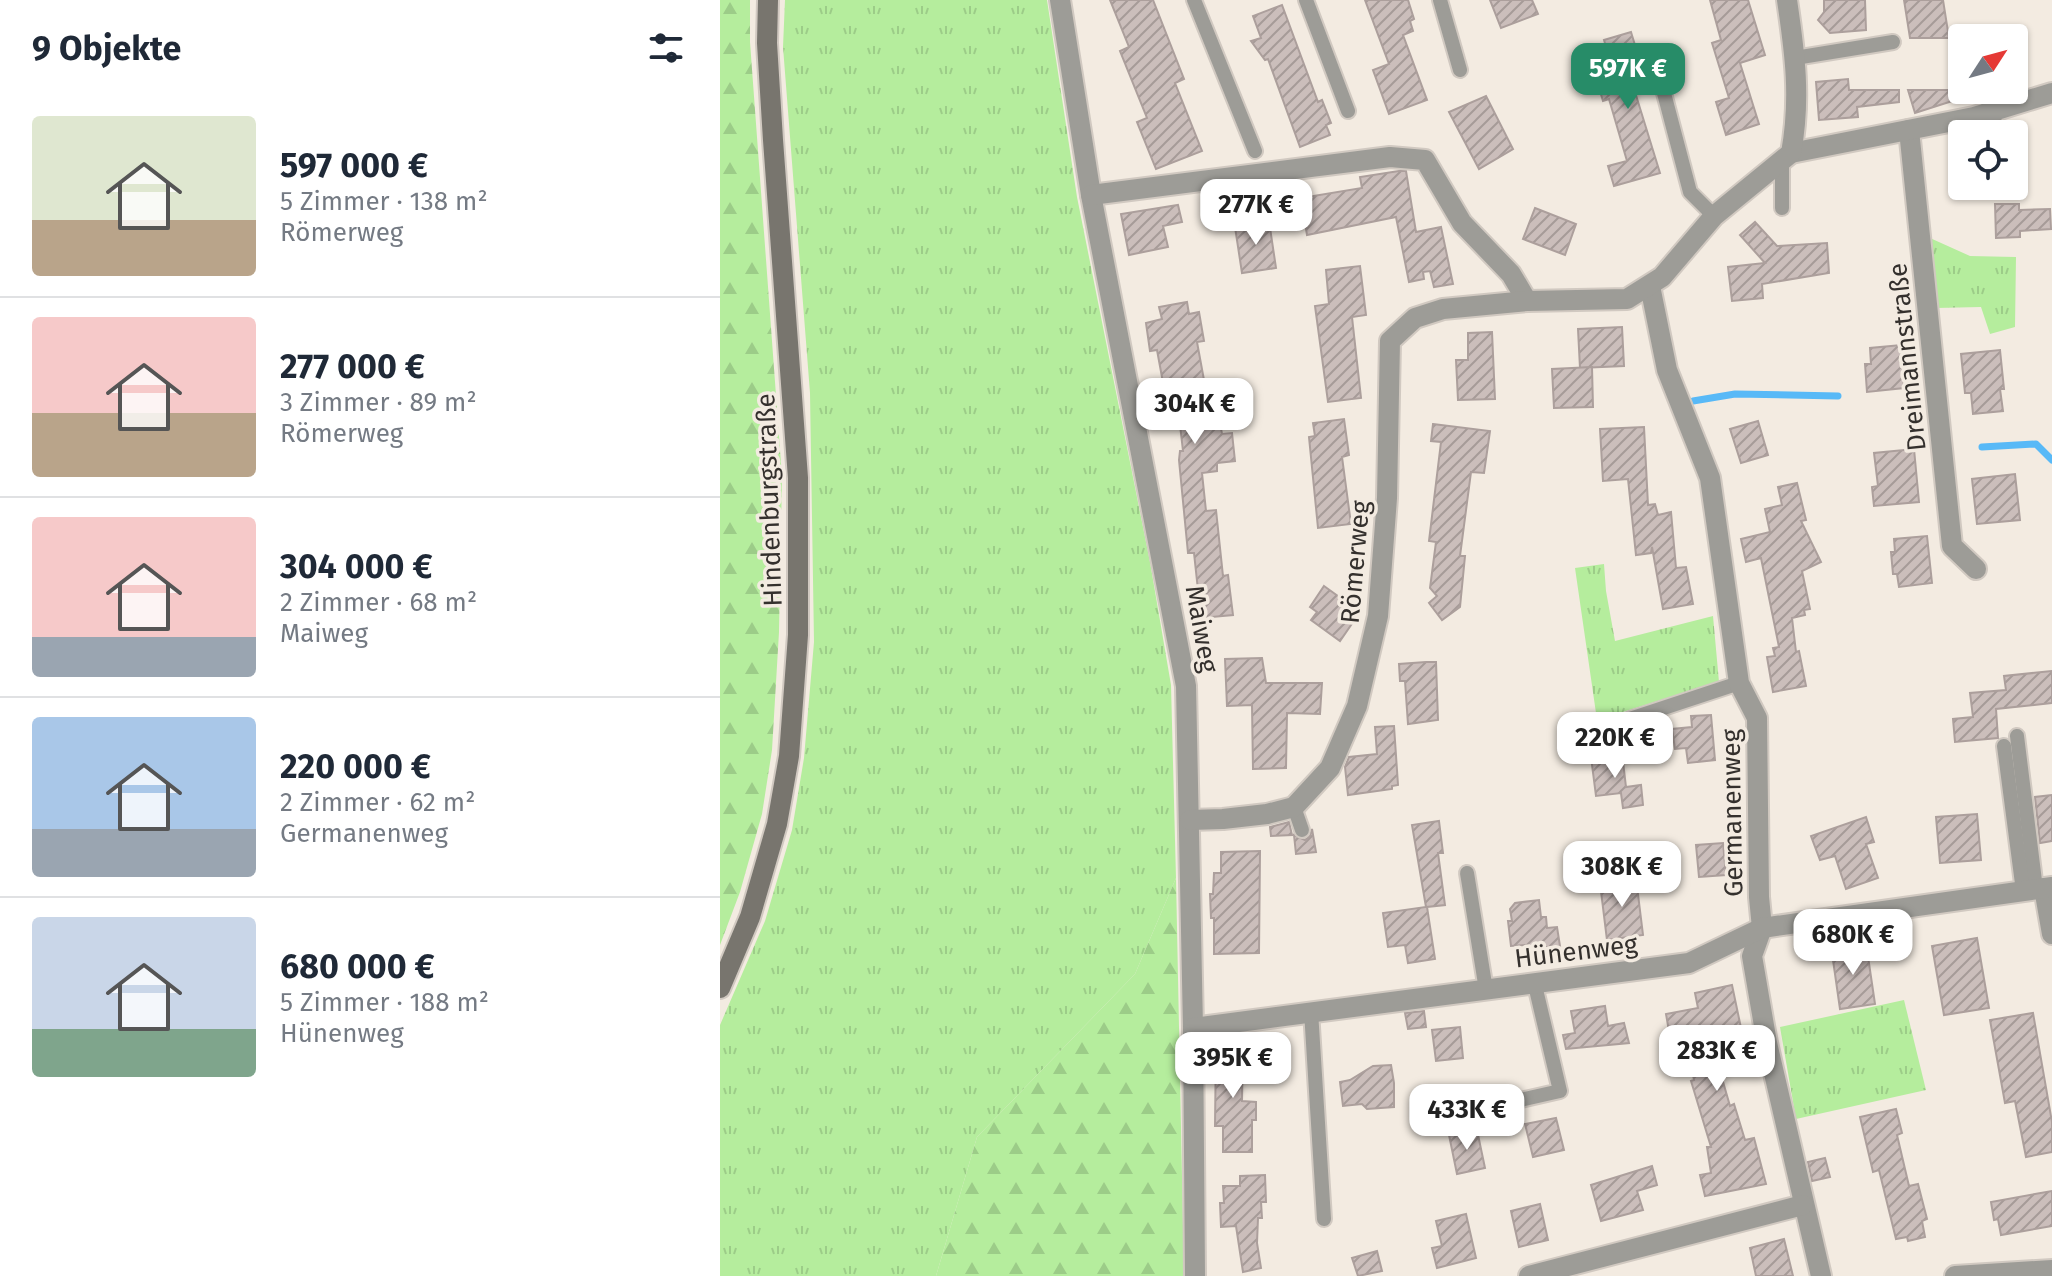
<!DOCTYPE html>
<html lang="de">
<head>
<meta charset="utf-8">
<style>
	:root { --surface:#fff; --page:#f6f6f7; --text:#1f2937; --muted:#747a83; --line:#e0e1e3; --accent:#278c68 }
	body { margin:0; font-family:"Fira Sans",sans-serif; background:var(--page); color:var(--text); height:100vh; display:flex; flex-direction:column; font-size:30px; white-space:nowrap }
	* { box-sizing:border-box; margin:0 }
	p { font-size:26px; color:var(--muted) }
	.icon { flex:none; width:44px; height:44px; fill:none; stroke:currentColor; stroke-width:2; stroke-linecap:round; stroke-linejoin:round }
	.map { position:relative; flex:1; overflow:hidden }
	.drawer { display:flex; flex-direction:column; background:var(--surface); width:720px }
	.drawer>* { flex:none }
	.needle { width:52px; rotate:54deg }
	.controls { position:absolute; left:1228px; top:24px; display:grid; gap:16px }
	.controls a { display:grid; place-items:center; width:80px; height:80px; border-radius:8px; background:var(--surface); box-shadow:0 2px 6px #0004; font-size:40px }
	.price { position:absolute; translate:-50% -68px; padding:0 18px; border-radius:16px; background:#fff; color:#222; font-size:26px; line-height:52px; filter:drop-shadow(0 2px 4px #0008) }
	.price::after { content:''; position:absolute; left:50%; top:48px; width:24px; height:18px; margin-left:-12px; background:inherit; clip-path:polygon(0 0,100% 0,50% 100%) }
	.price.active { background:var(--accent); color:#fff }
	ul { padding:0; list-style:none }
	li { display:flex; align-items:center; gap:24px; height:200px; padding:0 32px }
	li+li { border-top:2px solid var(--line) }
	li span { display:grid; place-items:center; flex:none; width:224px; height:160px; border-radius:8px; color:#555 }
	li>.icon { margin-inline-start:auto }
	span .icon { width:96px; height:96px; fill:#fffc; stroke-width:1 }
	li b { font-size:34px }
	h2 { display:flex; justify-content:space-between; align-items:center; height:96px; padding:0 32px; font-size:34px }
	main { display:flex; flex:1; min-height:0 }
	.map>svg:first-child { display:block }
</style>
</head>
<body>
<main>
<section class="drawer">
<h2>9 Objekte<svg class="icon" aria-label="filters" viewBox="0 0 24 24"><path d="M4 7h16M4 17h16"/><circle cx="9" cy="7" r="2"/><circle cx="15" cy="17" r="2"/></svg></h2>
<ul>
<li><span style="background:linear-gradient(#dfe7d0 65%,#b9a48a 0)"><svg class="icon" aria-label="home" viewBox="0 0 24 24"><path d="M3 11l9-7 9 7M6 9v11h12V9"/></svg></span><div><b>597 000 €</b><p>5 Zimmer · 138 m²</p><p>Römerweg</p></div></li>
<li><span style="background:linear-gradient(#f6c9c9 60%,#b9a48a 0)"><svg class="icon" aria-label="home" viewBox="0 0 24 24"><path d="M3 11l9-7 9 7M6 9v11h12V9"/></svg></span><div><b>277 000 €</b><p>3 Zimmer · 89 m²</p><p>Römerweg</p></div></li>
<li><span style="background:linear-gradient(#f6c9c9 75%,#9aa5b1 0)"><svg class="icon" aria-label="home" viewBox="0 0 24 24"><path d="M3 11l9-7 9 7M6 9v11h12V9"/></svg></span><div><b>304 000 €</b><p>2 Zimmer · 68 m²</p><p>Maiweg</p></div></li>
<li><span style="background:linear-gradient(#a9c7e8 70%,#9aa5b1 0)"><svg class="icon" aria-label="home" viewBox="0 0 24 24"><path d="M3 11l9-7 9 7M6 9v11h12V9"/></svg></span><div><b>220 000 €</b><p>2 Zimmer · 62 m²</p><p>Germanenweg</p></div></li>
<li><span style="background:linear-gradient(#c9d6e8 70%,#7fa58c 0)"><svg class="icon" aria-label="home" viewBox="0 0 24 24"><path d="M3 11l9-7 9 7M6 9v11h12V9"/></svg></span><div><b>680 000 €</b><p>5 Zimmer · 188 m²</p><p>Hünenweg</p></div></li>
</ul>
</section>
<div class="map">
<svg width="1332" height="1276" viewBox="0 0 1332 1276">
	<defs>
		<pattern id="grass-tufts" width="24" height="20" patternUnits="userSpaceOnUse" patternTransform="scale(2)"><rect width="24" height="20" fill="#b5ed9d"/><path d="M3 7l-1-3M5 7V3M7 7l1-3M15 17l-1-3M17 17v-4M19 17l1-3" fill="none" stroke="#9ccc88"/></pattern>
		<pattern id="forest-firs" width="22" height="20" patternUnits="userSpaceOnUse" patternTransform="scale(2)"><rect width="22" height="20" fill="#b5ed9d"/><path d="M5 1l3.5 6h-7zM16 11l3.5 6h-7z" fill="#9ccc88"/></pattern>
		<pattern id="building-hatch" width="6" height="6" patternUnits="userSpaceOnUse" patternTransform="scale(2)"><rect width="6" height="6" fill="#cbbebb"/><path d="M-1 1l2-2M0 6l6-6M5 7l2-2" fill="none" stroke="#a69b98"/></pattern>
	</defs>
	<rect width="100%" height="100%" fill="#f3ebe1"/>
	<g fill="url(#grass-tufts)">
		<path d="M65,0H327L357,197L430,562L451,685L456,878L415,974L257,1137L216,1276H0V1025L45,921L72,830L84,758L94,642L90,393L63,47Z"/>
		<path d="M1210,238L1250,256L1296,257L1295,327L1270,334L1261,307L1216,308Z"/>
		<path d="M884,564L886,591L895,641L993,616L999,682L877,720L855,568Z"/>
		<path d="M1184,1000L1206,1090L1076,1119L1060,1027Z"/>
	</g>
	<g fill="url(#forest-firs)">
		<path d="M0,0H30V42L62,477L59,632L52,750L42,814L20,892L0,945Z"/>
		<path d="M456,878L464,1276H216L257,1137L415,974Z"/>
	</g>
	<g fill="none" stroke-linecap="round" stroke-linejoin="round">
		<g stroke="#58b9f7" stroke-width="7">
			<path d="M973,401L1015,394L1118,396"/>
			<path d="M1262,447L1316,444L1332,460"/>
		</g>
	</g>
	<g fill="url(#building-hatch)" stroke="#ac9f9c" stroke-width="2">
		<path d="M390,0H433L464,79L455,83L482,151L436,169L417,122L427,118L400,51L409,47Z"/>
		<path d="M645,0H688L694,19L690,21L693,31L683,35L707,100L669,114L653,70L669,64Z"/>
		<path d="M770,0H812L818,14L781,28Z"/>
		<path d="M990,0H1028L1045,55L1020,63L1039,124L1006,135L996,102L1009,98L992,43L1001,40Z"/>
		<path d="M1104,0H1145L1146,30L1110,33L1098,20L1104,12Z"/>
		<path d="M1184,0H1223L1229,38H1190Z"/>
		<path d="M562,5L598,102L602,100L611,123L606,125L610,135L580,147L548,59L545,60L531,41L541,38L533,16Z"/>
		<path d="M911,32L928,88L915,92L940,173L894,186L888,166L907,161L889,99L883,101L877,81L895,76L884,40Z"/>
		<path d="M1128,79L1129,90H1179V102L1137,107L1138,117L1099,120L1096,82Z"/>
		<path d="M1188,90H1253L1254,94L1195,113Z"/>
		<path d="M766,96L793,149L759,169L729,112Z"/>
		<path d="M679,171H686L696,232L721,227L733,284L714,287L710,271L703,272L704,279L689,282L676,217L587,235L581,198L642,188L640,177Z"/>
		<path d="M1275,204H1299V210L1330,209L1331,229L1300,231V237L1276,238Z"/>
		<path d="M458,205L462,222L443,226L448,247L409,255L401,214Z"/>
		<path d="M815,208L856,224L845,255L803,239Z"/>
		<path d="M549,221L556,268L522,273L515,227Z"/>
		<path d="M1035,222L1057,246L1107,243L1109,273L1042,284L1043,298L1012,301L1008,267L1045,263L1020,235Z"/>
		<path d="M640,266L646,315L632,317L641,398L608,402L595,306L609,304L606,270Z"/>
		<path d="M467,302L469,314L479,312L484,341L477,342L486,391L494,390L502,434L512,433L515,461L497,463V471L482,473L486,511L496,510L503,576L508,575L513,615L481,618L474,553H468L459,460L460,451H463L459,416L455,398L446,399L437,350L430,351L426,323L442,319L439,307Z"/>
		<path d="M902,327L904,366L860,368L858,329Z"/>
		<path d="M772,332L775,399L738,400L736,360H748V333Z"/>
		<path d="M1181,345L1184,388L1147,392L1145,364H1151L1150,348Z"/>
		<path d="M1280,350L1284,389H1280L1283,411L1253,414L1251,393H1245L1241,354Z"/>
		<path d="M872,367L873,407L834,408L832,369Z"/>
		<path d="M624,419L629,455L622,457L631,524L598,528L589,437L595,436L593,423Z"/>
		<path d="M1038,421L1048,455L1021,463L1010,429Z"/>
		<path d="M713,424L770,431L764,473L751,472L740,556H745L740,607L722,620L709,603L717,596L710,588L716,542L709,541L721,442L711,441Z"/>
		<path d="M924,427L928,505L935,504L938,515L951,512L956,568L966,567L973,604L943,609L932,547L931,553L916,555L908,479L883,481L880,429Z"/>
		<path d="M1194,449L1199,502L1154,506L1152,487L1158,486L1154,453Z"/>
		<path d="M1295,474L1300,520L1257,524L1252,479Z"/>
		<path d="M1077,483L1086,520L1081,521L1101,562L1082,571L1090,609L1084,610L1085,615L1072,618L1076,652L1079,651L1086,686L1053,692L1047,657L1055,656L1053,648L1059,647L1041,558L1026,562L1021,539L1050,532L1045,509L1062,505L1058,487Z"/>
		<path d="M1207,536L1212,583L1179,587L1177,574H1173L1171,552H1175L1174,539Z"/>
		<path d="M604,586L640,612L620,641L591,620L597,612L590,607Z"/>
		<path d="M542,658L546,683H602L600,714L567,713L566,768L533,769L532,705L507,706L505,659Z"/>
		<path d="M706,662H716L718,720L688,724L685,681H680L679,664Z"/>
		<path d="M1332,671V703L1276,709L1278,738L1235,742L1233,719L1253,717L1250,693L1286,690L1284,676Z"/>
		<path d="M991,715L995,760L968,763L966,748L955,749L952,729L972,727L971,716Z"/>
		<path d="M674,726L678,785L672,786V789L628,795L625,767L629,757L657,754L655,727Z"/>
		<path d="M902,753L906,787L921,785L923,805L903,808L901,793L876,796L871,757Z"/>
		<path d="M1332,795V841L1320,843L1315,797Z"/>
		<path d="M1257,814L1261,860L1220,863L1216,817Z"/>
		<path d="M1146,817L1154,842L1146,844L1158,878L1126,889L1115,856L1100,860L1091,836Z"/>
		<path d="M719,821L723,853H718L725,905L707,907L715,959L688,963L685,945L668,947L663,913L706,907L692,825Z"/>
		<path d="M569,822L572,835L551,836L550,827Z"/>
		<path d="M592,829L596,852L576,854L574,835L585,840L590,836Z"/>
		<path d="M1003,843L1006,875L979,877L976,845Z"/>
		<path d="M540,851L539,953L494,954V918H491L490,894H493L494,873H501V852Z"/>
		<path d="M916,878L923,935L887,940L880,883Z"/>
		<path d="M819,900L821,917H826L827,928L837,927L840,946L808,949L807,945L791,946L788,921H792L790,909L795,903Z"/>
		<path d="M1257,938L1269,1008L1224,1015L1212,946Z"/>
		<path d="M1146,943L1155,1004L1120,1009L1112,953L1123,951V946Z"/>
		<path d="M1012,985L1021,1028L995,1033L999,1053L995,1054L1010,1106L1014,1104L1025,1140L1034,1138L1046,1184L985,1196L980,1175L991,1173L987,1147H991L971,1081L974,1080L965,1034L950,1037L946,1014L978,1008L975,993Z"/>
		<path d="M885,1006L888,1026L904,1023L909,1043L846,1049L843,1035L855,1033L851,1011Z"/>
		<path d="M704,1011L706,1027L688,1029L685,1013Z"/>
		<path d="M1313,1013L1332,1122V1152L1306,1157L1295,1101L1285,1103L1270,1020Z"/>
		<path d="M740,1027L743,1058L716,1061L712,1030Z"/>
		<path d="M496,1043L523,1044L522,1101L536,1102V1120H532V1152H503V1126H495Z"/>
		<path d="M671,1065L674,1083V1107L647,1109L642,1104L623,1106L620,1082L630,1080L653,1066Z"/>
		<path d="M1176,1109L1182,1133L1177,1135L1189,1186L1198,1184L1207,1219L1202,1221L1205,1237L1188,1241L1187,1237L1176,1239L1159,1170L1153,1172L1140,1117Z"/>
		<path d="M836,1118L844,1150L813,1157L805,1124Z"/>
		<path d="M757,1130L765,1168L737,1174L729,1135Z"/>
		<path d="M1105,1158L1110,1177L1092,1181L1088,1162Z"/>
		<path d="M932,1166L937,1185L917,1191L923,1210L881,1221L871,1185Z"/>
		<path d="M545,1175L546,1202H541L542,1218H538L537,1243L541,1268L523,1272L516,1226L501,1227L500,1203H504L503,1186H520V1176Z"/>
		<path d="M1332,1191V1226L1281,1235L1278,1219L1274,1220L1271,1202Z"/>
		<path d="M820,1204L828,1240L799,1247L791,1211Z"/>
		<path d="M746,1214L756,1258L717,1268L712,1248L722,1246L716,1221Z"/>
		<path d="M1064,1239L1073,1276H1036L1030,1248Z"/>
		<path d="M657,1251L662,1271L638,1276L632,1258Z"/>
	</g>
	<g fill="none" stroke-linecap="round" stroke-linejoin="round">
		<g stroke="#d1c9c1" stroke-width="18">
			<g id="lane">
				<path d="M474,0L535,151"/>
				<path d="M586,0L628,111"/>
				<path d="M720,0L740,70"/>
				<path d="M1075,58L1173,42"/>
				<path d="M935,59L970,192L994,216"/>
				<path d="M1263,90L1272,111L1278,134"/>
				<path d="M1062,162V208"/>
				<path d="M910,719L1019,683"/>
				<path d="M1297,736L1316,889"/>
				<path d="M1284,746L1303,891"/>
				<path d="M574,807L582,830"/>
				<path d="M747,873L766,990"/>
				<path d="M591,1011L604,1219"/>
				<path d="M774,1106L840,1091L814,981"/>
			</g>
		</g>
		<g stroke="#d1c9c1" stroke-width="24">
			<g id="street">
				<path d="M340,0L371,195L466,686L473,1028L475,1276"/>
				<path d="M1189,130L1232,546L1256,569"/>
				<path d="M1071,153L1254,117L1332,93"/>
				<path d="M371,195L670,157L705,160L742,223L791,274L807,301"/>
				<path d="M930,286L947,370L990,478L1019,683L1037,718L1039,897L1042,928L1032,956L1047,1043L1101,1276"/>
				<path d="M470,820L503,819L547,814L574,807L610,768L637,706L658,616L667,498L670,341L695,318L723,309L807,301L907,299L942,277L994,216L1071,153C1081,99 1075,54 1067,0"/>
				<path d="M1324,888L1332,934"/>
				<path d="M473,1028L969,963L1042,928L1332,887"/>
				<path d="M809,1276L1083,1205"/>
				<path d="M1235,1276L1332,1270"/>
			</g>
		</g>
		<g stroke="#d1c9c1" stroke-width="24">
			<path id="secondary" d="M0,988L30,917L57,824L69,756L78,635V478L53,140L47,43L48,0"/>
		</g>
		<use href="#lane" stroke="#9d9c97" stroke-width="14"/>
		<use href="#street" stroke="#9d9c97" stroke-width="20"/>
		<use href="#secondary" stroke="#78756e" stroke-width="20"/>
	</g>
	<g text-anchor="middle" stroke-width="7" stroke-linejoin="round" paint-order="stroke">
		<g font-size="26" fill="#34302d" stroke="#f3ebe1">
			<text transform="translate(1187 357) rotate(-96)" y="9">Dreimannstraße</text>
			<text transform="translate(49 500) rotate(-92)" y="9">Hindenburgstraße</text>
			<text transform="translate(635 562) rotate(-85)" y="9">Römerweg</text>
			<text transform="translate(482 629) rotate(80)" y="9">Maiweg</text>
			<text transform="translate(1012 813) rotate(-91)" y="9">Germanenweg</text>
			<text transform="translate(856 951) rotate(-7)" y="9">Hünenweg</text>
		</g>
	</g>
</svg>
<div class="controls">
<a><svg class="needle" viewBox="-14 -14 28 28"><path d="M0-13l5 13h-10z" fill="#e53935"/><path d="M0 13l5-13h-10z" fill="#747a83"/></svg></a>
<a><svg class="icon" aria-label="locate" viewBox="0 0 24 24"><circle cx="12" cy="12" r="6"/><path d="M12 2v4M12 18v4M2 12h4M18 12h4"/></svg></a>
</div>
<b class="price active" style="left:908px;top:111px">597K €</b>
<b class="price" style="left:536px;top:247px">277K €</b>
<b class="price" style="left:475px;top:446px">304K €</b>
<b class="price" style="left:895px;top:780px">220K €</b>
<b class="price" style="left:902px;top:909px">308K €</b>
<b class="price" style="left:1133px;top:977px">680K €</b>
<b class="price" style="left:997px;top:1093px">283K €</b>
<b class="price" style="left:513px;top:1100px">395K €</b>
<b class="price" style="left:747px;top:1152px">433K €</b>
</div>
</main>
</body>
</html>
